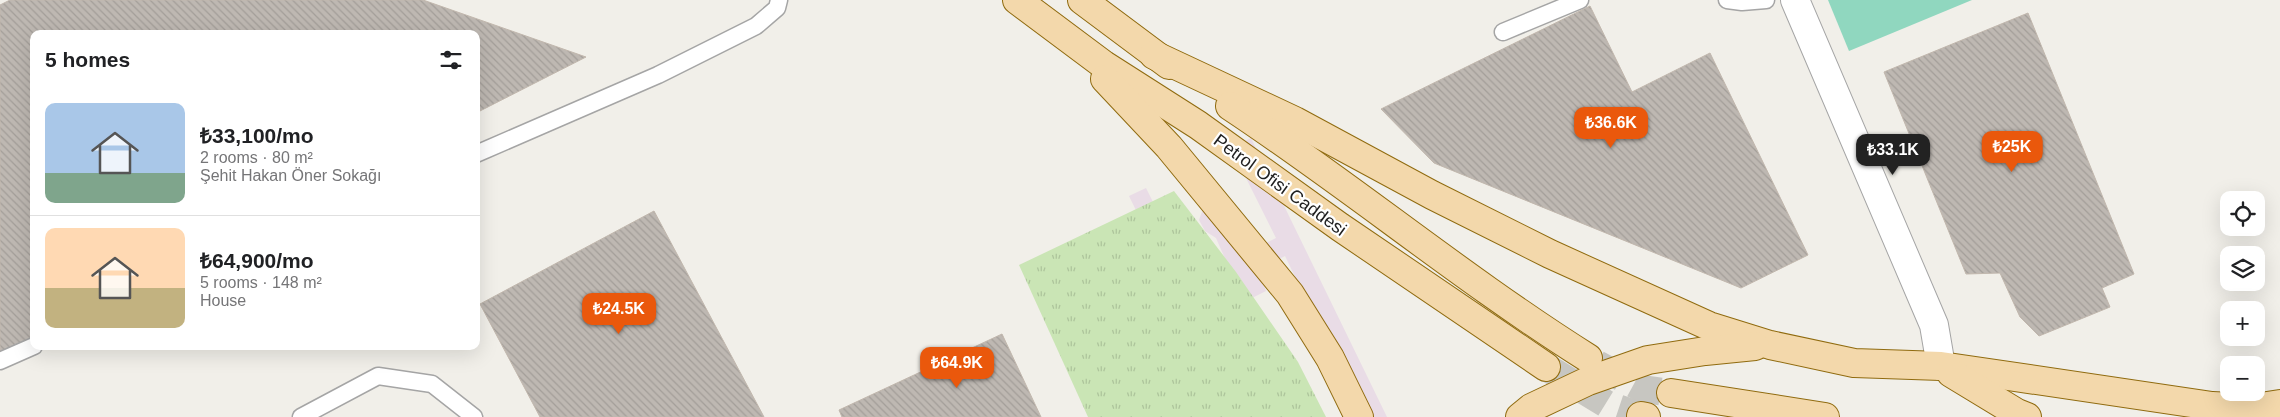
<!DOCTYPE html>
<html lang="en">
<head>
<meta charset="utf-8">
<style>
	:root { --surface:#fff; --page:#f6f6f6; --text:#202124; --muted:#757577; --line:#e0e0e0; --accent:#ea580c }
	body { margin:0; font-family:Arial,sans-serif; background:var(--page); color:var(--text); height:100vh; display:flex; flex-direction:column; font-size:19px; white-space:nowrap }
	* { box-sizing:border-box; margin:0 }
	p { font-size:16px; color:var(--muted) }
	.icon { flex:none; width:28px; height:28px; fill:none; stroke:currentColor; stroke-width:2; stroke-linecap:round; stroke-linejoin:round }
	.map { position:relative; flex:1; overflow:hidden }
	.details { position:absolute; left:30px; top:30px; width:450px; height:320px; display:flex; flex-direction:column; background:var(--surface); border-radius:10px; box-shadow:0 5px 20px #0002 }
	.details>* { flex:none }
	.fabs { position:absolute; left:2220px; top:191px; display:grid; gap:10px }
	.fabs a { display:grid; place-items:center; width:45px; height:45px; border-radius:10px; background:var(--surface); box-shadow:0 5px 20px #0002; font-size:25px }
	.price { position:absolute; translate:-50% -42px; padding:0 11px; border-radius:10px; background:var(--accent); color:#fff; font-size:16px; line-height:32px; filter:drop-shadow(0 1px 2px #0008) }
	.price::after { content:''; position:absolute; left:50%; top:30px; width:15px; height:11px; margin-left:-8px; background:inherit; clip-path:polygon(0 0,100% 0,50% 100%) }
	.price.on { background:#222; color:#fff }
	ul { padding:0; list-style:none }
	li { display:flex; align-items:center; gap:15px; height:125px; padding:0 15px }
	li+li { border-top:1px solid var(--line) }
	li span { display:grid; place-items:center; flex:none; width:140px; height:100px; border-radius:10px; color:#555 }
	li>.icon { margin-inline-start:auto }
	span .icon { width:60px; height:60px; fill:#fffc; stroke-width:1 }
	li b { font-size:21px }
	h2 { display:flex; justify-content:space-between; align-items:center; height:60px; padding:0 15px; font-size:21px }
	.map>svg:first-child { display:block }
</style>
</head>
<body>
<div class="map">
<svg width="2280" height="417" viewBox="0 0 2280 417">
	<defs>
		<pattern id="grass-tufts" width="24" height="20" patternUnits="userSpaceOnUse" patternTransform="scale(1.25)"><rect width="24" height="20" fill="#cae5b5"/><path d="M3 7l-1-3M5 7V3M7 7l1-3M15 17l-1-3M17 17v-4M19 17l1-3" fill="none" stroke="#adc49b"/></pattern>
		<pattern id="building-back-hatch" width="6" height="6" patternUnits="userSpaceOnUse" patternTransform="scale(1.25)"><rect width="6" height="6" fill="#beb8b2"/><path d="M-1 5l2 2M0 0l6 6M5-1l2 2" fill="none" stroke="#a39e99"/></pattern>
	</defs>
	<rect width="100%" height="100%" fill="#f1efe9"/>
	<path fill="#e9dce6" d="M1251,138L1387,417H1363L1285,256L1258,270L1266,291L1248,300L1237,417L1129,196L1146,188L1192,280L1227,263L1216,238L1205,231L1199,220L1204,206L1248,252L1276,238L1231,148Z"/>
	<path fill="url(#grass-tufts)" d="M1174,191L1236,272L1298,362L1326,417H1088L1019,265Z"/>
	<path fill="#90d7bf" d="M1828,0H1972L1849,51Z"/>
	<g fill="url(#building-back-hatch)" stroke="#c1b7ad">
		<path d="M10,0H423L586,57L476,113V34H34V338L0,355V5Z"/>
		<path d="M1590,6L1632,92L1710,53L1808,255L1741,288L1434,163L1381,109Z"/>
		<path d="M2028,13L2134,274L2102,288L2110,307L2039,336L2020,317L2000,273L1966,274L1884,72Z"/>
		<path d="M654,211L764,417H540L480,304Z"/>
		<path d="M1002,334L1041,417H842L839,410Z"/>
	</g>
	<g fill="none" stroke-linecap="round" stroke-linejoin="round">
		<g stroke="#c7c6c1" stroke-width="28" stroke-dasharray="28 14" stroke-linecap="butt">
			<path d="M1597,364L1643,389L1671,393"/>
			<path d="M1546,367L1608,405L1641,416"/>
		</g>
		<g stroke="#a5a5a5" stroke-width="19">
			<g id="service">
				<path d="M1727,0L1742,2L1766,0"/>
				<path d="M1503,32L1580,0"/>
				<path d="M476,154L658,75L756,26L777,8L779,0"/>
				<path d="M0,361L34,346"/>
				<path d="M301,417L378,376L432,384L474,417"/>
			</g>
		</g>
		<g stroke="#a5a5a5" stroke-width="30">
			<path id="minor" d="M1795,0L1934,325L1941,366"/>
		</g>
		<g stroke="#906b0f" stroke-width="30">
			<g id="primary">
				<path d="M1017,0L1104,65L1198,125L1340,227L1546,367"/>
				<path d="M1082,0L1169,65"/>
				<path d="M1154,55L1295,121L1432,195L1550,254L1709,326L1770,345L1854,363L1941,366L2212,406L2254,408L2280,404"/>
				<path d="M1105,79L1169,147L1290,294L1330,358L1359,417"/>
				<path d="M1230,106C1351,186 1464,280 1588,358"/>
				<path d="M1951,373L2017,413L2027,417"/>
				<path d="M1671,393L1825,417"/>
				<path d="M1641,416L1646,417"/>
				<path d="M1520,417L1531,408L1588,381L1648,360L1705,351L1755,346"/>
			</g>
		</g>
		<use href="#service" stroke="#fff" stroke-width="16"/>
		<use href="#minor" stroke="#fff" stroke-width="28"/>
		<use href="#primary" stroke="#f3d8ab" stroke-width="28"/>
	</g>
	<g text-anchor="middle" stroke-width="4.5" stroke-linejoin="round" paint-order="stroke">
		<g font-size="18" fill="#212121" stroke="#fff">
			<text transform="translate(1280 185) rotate(36)" y="6">Petrol Ofisi Caddesi</text>
		</g>
	</g>
</svg>
<div class="fabs">
<a><svg class="icon" aria-label="locate" viewBox="0 0 24 24"><circle cx="12" cy="12" r="6"/><path d="M12 2v4M12 18v4M2 12h4M18 12h4"/></svg></a>
<a><svg class="icon" aria-label="layers" viewBox="0 0 24 24"><path d="M12 4l9 5-9 5-9-5zM3 14l9 5 9-5"/></svg></a>
<a>+</a>
<a>−</a>
</div>
<b class="price" style="left:1611px;top:149px">₺36.6K</b>
<b class="price" style="left:2012px;top:173px">₺25K</b>
<b class="price on" style="left:1893px;top:176px">₺33.1K</b>
<b class="price" style="left:619px;top:335px">₺24.5K</b>
<b class="price" style="left:957px;top:389px">₺64.9K</b>
<section class="details">
<h2>5 homes<svg class="icon" aria-label="filters" viewBox="0 0 24 24"><path d="M4 7h16M4 17h16"/><circle cx="9" cy="7" r="2"/><circle cx="15" cy="17" r="2"/></svg></h2>
<ul>
<li><span style="background:linear-gradient(#a9c7e8 70%,#7fa58c 0)"><svg class="icon" aria-label="home" viewBox="0 0 24 24"><path d="M3 11l9-7 9 7M6 9v11h12V9"/></svg></span><div><b>₺33,100/mo</b><p>2 rooms · 80 m²</p><p>Şehit Hakan Öner Sokağı</p></div></li>
<li><span style="background:linear-gradient(#ffd9b3 60%,#c2b280 0)"><svg class="icon" aria-label="home" viewBox="0 0 24 24"><path d="M3 11l9-7 9 7M6 9v11h12V9"/></svg></span><div><b>₺64,900/mo</b><p>5 rooms · 148 m²</p><p>House</p></div></li>
</ul>
</section>
</div>
</body>
</html>
